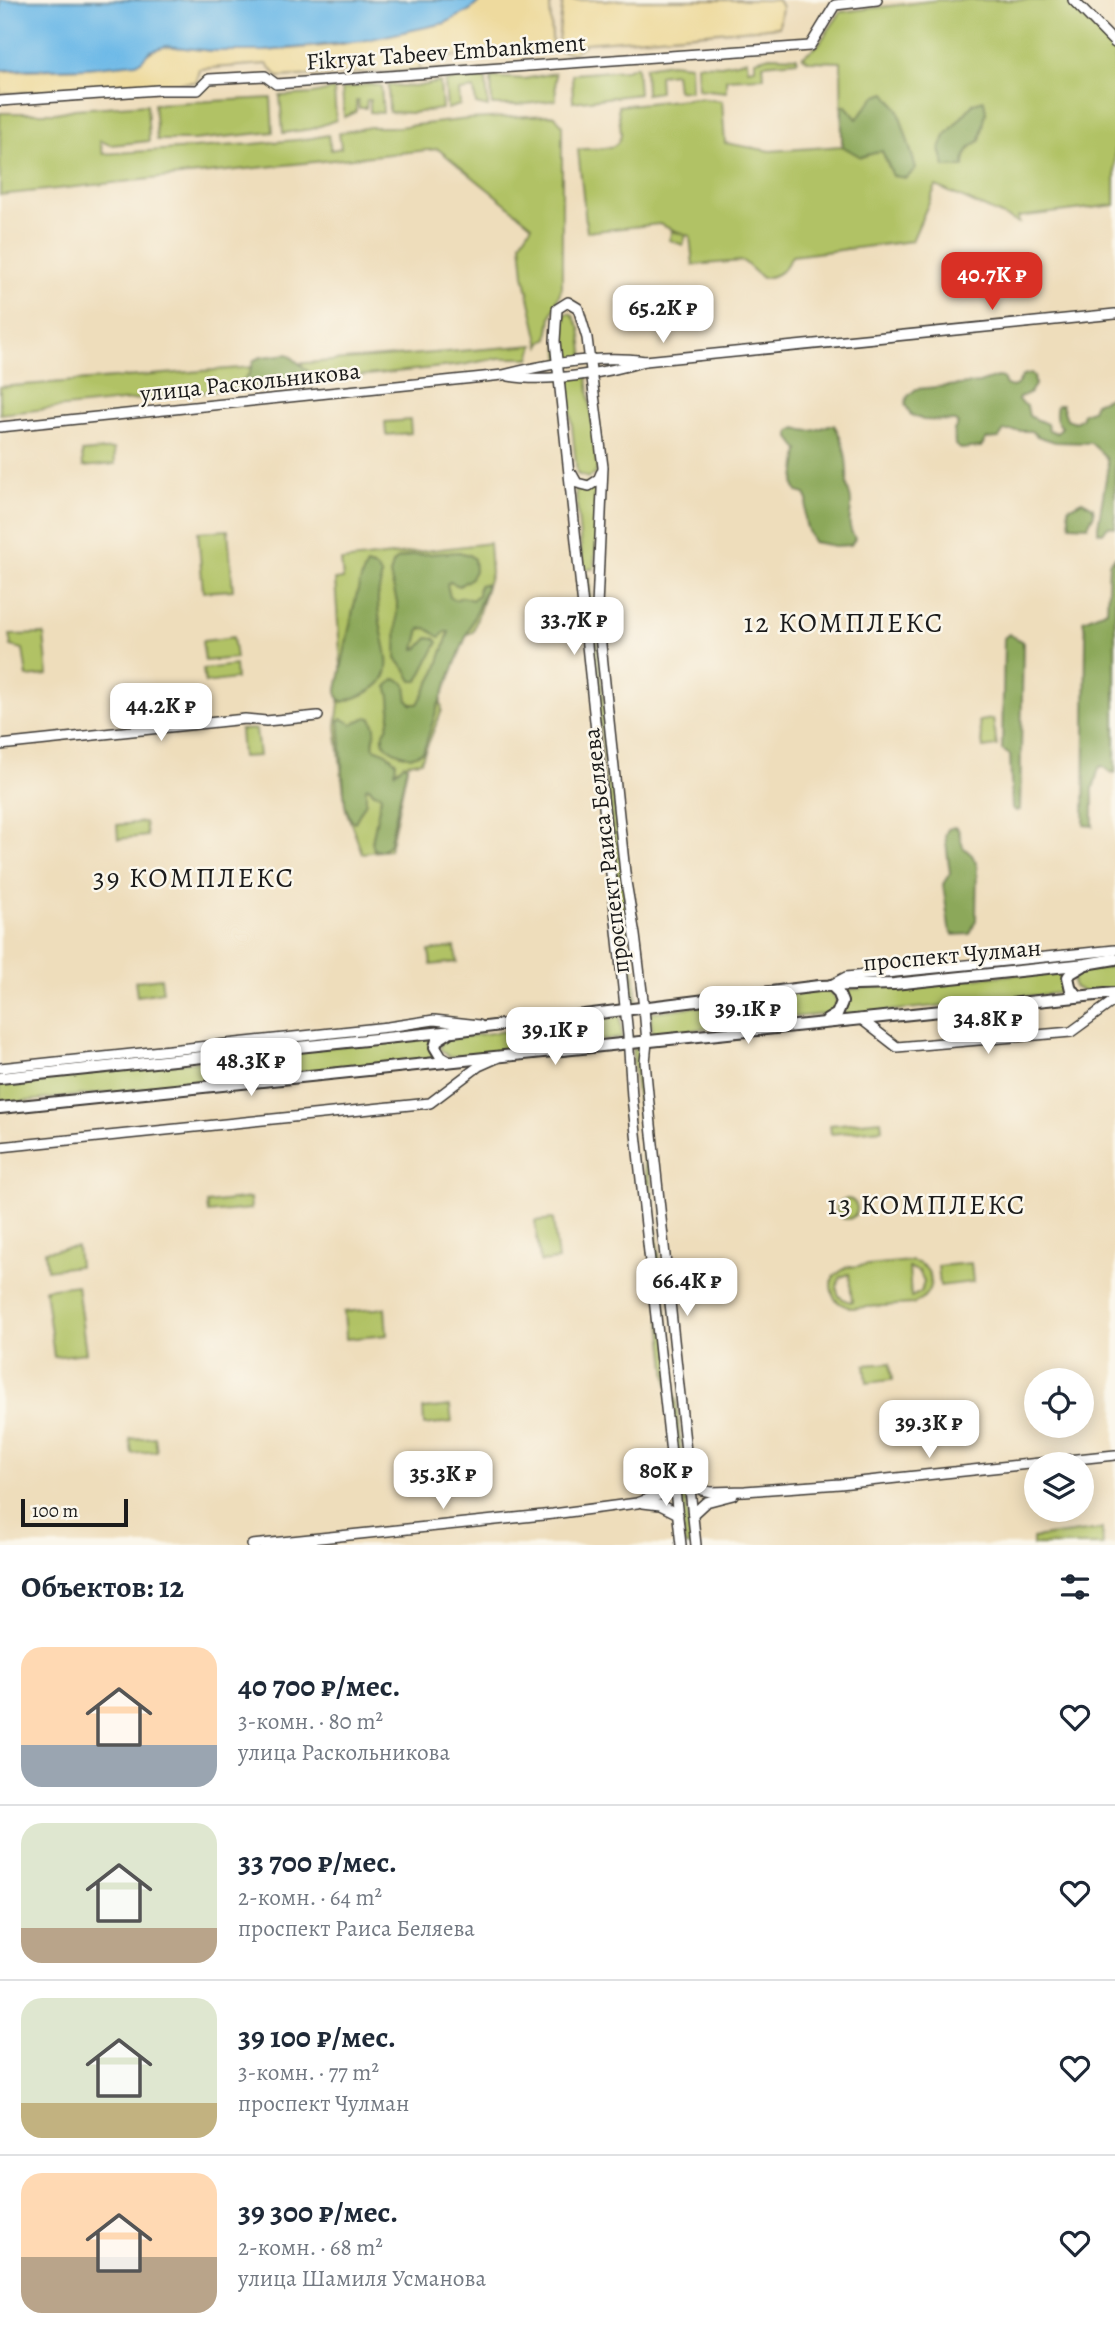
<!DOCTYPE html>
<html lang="ru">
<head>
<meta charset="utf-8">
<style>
	:root { --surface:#fff; --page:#f2f2f3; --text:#1f2937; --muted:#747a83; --line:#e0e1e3; --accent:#d93025 }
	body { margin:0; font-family:Alegreya,serif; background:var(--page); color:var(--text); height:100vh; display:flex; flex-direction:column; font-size:26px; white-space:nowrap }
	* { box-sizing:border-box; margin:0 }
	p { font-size:23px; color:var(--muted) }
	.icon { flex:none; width:38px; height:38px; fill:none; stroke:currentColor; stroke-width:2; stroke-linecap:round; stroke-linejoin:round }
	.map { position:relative; height:1545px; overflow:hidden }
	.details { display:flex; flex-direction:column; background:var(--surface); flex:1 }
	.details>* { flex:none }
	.controls { position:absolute; left:1024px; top:1368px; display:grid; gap:14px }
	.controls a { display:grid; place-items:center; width:70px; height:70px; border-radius:50%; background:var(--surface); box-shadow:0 4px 18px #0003; font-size:35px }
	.scale { position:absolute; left:21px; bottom:18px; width:107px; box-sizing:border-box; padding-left:7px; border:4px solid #1c1c1c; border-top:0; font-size:19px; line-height:24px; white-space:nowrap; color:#1c1c1c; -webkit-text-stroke:5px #fbf7ec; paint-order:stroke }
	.price { position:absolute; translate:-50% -60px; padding:0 16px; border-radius:14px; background:#fff; color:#222; font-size:23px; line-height:46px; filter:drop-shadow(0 2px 4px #0008) }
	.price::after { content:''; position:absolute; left:50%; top:42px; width:21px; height:16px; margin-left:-10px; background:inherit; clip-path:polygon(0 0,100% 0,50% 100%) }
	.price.current { background:var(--accent); color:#fff }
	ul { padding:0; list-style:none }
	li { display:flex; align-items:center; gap:21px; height:175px; padding:0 21px }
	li+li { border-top:2px solid var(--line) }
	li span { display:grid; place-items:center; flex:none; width:196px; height:140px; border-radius:21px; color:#555 }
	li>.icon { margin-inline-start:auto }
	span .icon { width:84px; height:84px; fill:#fffc; stroke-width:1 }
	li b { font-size:30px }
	h2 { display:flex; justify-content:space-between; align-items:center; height:84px; padding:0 21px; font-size:30px }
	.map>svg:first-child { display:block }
</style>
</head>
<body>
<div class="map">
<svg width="1115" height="1545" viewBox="0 0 1115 1545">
	<rect width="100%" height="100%" fill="#fbf7ec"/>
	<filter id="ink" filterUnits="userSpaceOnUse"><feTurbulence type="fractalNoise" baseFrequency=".0143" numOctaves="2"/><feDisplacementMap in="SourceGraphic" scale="14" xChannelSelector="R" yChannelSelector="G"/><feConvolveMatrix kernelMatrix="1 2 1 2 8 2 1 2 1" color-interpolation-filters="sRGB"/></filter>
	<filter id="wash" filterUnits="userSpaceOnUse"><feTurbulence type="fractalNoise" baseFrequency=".00686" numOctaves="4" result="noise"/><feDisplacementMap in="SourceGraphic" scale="28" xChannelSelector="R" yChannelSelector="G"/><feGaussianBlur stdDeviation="1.57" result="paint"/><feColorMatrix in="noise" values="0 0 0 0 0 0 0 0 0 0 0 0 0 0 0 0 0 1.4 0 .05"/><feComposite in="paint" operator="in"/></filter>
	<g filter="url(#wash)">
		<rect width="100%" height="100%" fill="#edb"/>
		<g fill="#b1c265" stroke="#666f40" stroke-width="2" fill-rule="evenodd">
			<path d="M937,0H1067L1115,49V205L1018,217L1019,223L936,186L912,241L792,256C784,270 779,277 762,278L743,261L693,265L690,236L686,235L683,245L669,240L672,231L686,235L659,224L587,232L578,150C591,146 619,155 621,134C621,125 618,115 618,106L696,98L722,101L725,143L770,151L842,146L841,62L809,61L802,57L818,45L841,12Z"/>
			<path d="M770,56L797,57V61L763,64L764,77L726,79V92L698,89L697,64L721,65L747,60L748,69L755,68V60Z"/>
			<path d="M670,63L690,65L691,91L677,90L675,73L659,75L660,92L646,94L645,67Z"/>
			<path d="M637,66L639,94L573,102L572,74L625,70Z"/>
			<path d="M555,73L556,100L519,105H492L491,77L524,79Z"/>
			<path d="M460,79H486L488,107L476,104L474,89L459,91L460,105L447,109L445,82Z"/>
			<path d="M440,82L442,109L412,113L389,112L388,85L415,87Z"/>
			<path d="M370,84L381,86L383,113L370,112V100H367L366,108H359L358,101H356V112L344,117L342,89Z"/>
			<path d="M334,89L336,120L312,129L283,133L280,96L313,94Z"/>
			<path d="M271,98L273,132L193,140H157L154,104Z"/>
			<path d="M147,104L149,141L111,145L100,141L103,154L253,144L307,139L328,135L331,150L341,148L339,133L370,127H398L469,119L549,115L555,116L562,125V287L551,317L548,339L544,340L540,346L524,275L521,242L532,225L438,149L0,195V113H56L75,109Z"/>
			<path d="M568,313L572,314L580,328L584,359L560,361C559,347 553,320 568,313Z"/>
			<path d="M534,345L530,358H499L462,365L0,414V387Z"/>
			<path d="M587,375L597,469L595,474L588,478L577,474L567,377Z"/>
			<path d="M410,420L411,433L386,435L385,422Z"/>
			<path d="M114,449L115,464L83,467L82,452Z"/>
			<path d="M575,484H600L594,569H583Z"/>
			<path d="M228,530L233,590L203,592L198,532Z"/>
			<path d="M489,543L491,573L473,632L465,635L440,696L442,710L421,761L408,763L390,850L362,853L346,810L336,726L342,681L335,580L343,579L341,561Z"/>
			<path d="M587,575L590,577V596L595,621L630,936L628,939L623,936L584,578Z"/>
			<path d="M44,634L48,675L27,677L23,649L11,646L10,635Z"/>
			<path d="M233,637L236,658L205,661L202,641Z"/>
			<path d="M235,665L236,679L205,683L203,669Z"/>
			<path d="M993,719L997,746L983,748L979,721Z"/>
			<path d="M256,729L259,756L242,757L240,730Z"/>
			<path d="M145,822L147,836L118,839L117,825Z"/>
			<path d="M624,945H631L637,1001L631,1002Z"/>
			<path d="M455,947L457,962L431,965L429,951Z"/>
			<path d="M1115,966V988L1084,992L1074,987L1073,978L1081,972Z"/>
			<path d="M1066,970C1062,979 1061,985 1068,992L842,1016L847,1007L842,990Z"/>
			<path d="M161,978L163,992L137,996L135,981Z"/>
			<path d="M822,991C839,993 841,1007 827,1014L752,1021L653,1036L650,1012Z"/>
			<path d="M620,1016L622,1038L449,1057L440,1049L442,1041L447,1039Z"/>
			<path d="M432,1036L429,1046L436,1058L0,1104V1082Z"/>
			<path d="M638,1048L647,1152L674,1387H668L632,1049Z"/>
			<path d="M881,1120L882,1129L831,1134L830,1125Z"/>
			<path d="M250,1198L251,1209L208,1213L207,1203Z"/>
			<circle cx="847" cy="1209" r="10"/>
			<path d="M553,1219L558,1260L540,1262L535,1221Z"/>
			<path d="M77,1247L79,1266L47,1270L45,1251Z"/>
			<path d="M910,1261C937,1265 937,1294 913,1304L851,1308C837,1304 831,1298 831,1283L834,1276L847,1267ZM909,1268L919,1271L924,1281L921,1292L911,1297ZM849,1274L852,1302H851C837,1299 833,1289 841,1277Z"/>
			<path d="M971,1263L973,1282L940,1286L938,1266Z"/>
			<path d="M77,1285L86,1353L54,1357L45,1289Z"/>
			<path d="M385,1308L387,1335L346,1339L344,1312Z"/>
			<path d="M890,1363L892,1380L867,1383L865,1365Z"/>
			<path d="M674,1396L676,1398L691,1545H685L670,1398Z"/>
			<path d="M450,1406L452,1422L424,1425L423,1409Z"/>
			<path d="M155,1437L157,1451L132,1454L130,1439Z"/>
			<path d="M1102,1529L1103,1545H1033V1538Z"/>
		</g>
		<g fill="#8ca85a" stroke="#54623b" stroke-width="2">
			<path d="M886,93L898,109L916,168L907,178L893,176L882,151L861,157L842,146V106H846L857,119L874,97Z"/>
			<path d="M984,100L986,112L980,141C968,147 964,154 964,167H945L940,149L945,136L974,103Z"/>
			<path d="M288,354L315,377L259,385L251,380L243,387L242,381L249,374L254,360L261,357Z"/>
			<path d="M1031,373L1034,376L1035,385L1029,394L1019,397L1018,400L1027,406L1029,416L1047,424L1049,430L1057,433L1062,427C1055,421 1055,414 1057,405H1062L1067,419L1075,422L1081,419L1083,413L1092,410L1095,403L1115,395V527L1108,526L1103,533L1098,532V526L1108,466L1106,457L1091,443L1055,442L1037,436L1031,431H1004L999,438L986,439L981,447L960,449L955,445L954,430L958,424L955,421L923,420L911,415L905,404L908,396L916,389L979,383L997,377L1003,378L1006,385L1012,387L1017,385L1023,375Z"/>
			<path d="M829,425H834C846,443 848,463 847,484C847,490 851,495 851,501C852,518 845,521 855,539L851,545L835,546L813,542C805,526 802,517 808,500L805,494L797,492L794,485L799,450L790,438V431L796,428C809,433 816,431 829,425Z"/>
			<path d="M1082,501L1093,507L1094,514L1088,526L1070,525L1068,508Z"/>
			<path d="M459,552L469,555L474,559L475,571L470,579L459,586L450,582L447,584L450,597L454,600L463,597L472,600L478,595L479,585L483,584L487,585L438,706L423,752L411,757C401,754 380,749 383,735C384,731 387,729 388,725C391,714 392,697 387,687L394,679L401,681L406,685L408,701L411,704H418L436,671L449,632H445L440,637L426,628L420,629L415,649L419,648L429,637L434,638L438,642L418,681H412L406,670L396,659L397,602L390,575L393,564L397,559L413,555Z"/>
			<path d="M1115,557V773L1110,772L1102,766L1099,768L1093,789V826L1084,825L1086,636L1083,620L1107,610L1109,563Z"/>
			<path d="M367,565L376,568L381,574C382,584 377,592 378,602C379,654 414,682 342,702L337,696V689C343,664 356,581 367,565Z"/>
			<path d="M1009,634L1023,642L1020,810L1016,811L1012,809L1010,755L1002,750L1004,638Z"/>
			<path d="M367,717L371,718C380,732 371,737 374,748L385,752L396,762L395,772L404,764L407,766L389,845L381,851L374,850L372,842L381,797L380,794L374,793L369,787L366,788V802L355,822L351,820L345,805L339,720L343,719L352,724Z"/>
			<path d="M954,827L958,829L963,847L972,855L977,865L976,920L970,934L953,935L949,928L943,884L950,873L945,835L948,829Z"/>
		</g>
		<g fill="#eeda9e" stroke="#857b5d" stroke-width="2">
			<path d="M481,0H554L550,6L553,52L420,58V70L278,77L267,64L199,69L196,82L0,94V71L86,68L146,55L158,47L166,46L212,51H265L338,45L445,23L470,10Z"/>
			<path d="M563,0H778L782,7L779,27L586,43L574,53L560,51L558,41Z"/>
		</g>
		<path fill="#6db9e7" stroke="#446a82" stroke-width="2" d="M0,0H481L470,10L445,23L362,41L265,51H212L166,46L150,51L141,61L136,63L86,68L0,70Z"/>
	</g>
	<g filter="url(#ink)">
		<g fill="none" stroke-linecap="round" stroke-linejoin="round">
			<g stroke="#3c3934" stroke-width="12">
				<g id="minor">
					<path d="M1073,0L1115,43"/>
					<path d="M0,101L158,90H198L209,79L265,76L276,84L810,46L835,5L877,0"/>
					<path d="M509,376C547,383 607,373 645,361L1115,314"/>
					<path d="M0,427L503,375C546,364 601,354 645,361"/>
					<path d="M572,474L577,483L589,486L598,480L601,473"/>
					<path d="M0,745L245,719L266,721L318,716"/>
					<path d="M833,984L846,977L1115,950"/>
					<path d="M861,1019L897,1047L1071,1032L1115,1000"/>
					<path d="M0,1068L388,1027L434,1020L479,1025"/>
					<path d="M0,1147L430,1103L479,1066L497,1058"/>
					<path d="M690,1483L702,1490L711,1492L745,1491L840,1484L1115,1455"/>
					<path d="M643,1503L660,1505L678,1514"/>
					<path d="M693,1514L706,1502L733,1495"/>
					<path d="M252,1545L553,1514L637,1503L659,1495L674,1481"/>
					<path d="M681,1545L632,1097L628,1035L555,341L557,309L568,302L578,308L587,338L603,467L597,607L626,882L635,935L644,1008L647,1042L645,1062L651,1125L696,1545"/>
				</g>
			</g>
			<g stroke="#3c3934" stroke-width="14">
				<g id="major">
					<path d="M1078,995L1071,990L1068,977L1071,973L1083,966"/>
					<path d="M827,1020L837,1014L842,1002L838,992L831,985"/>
					<path d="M448,1033L437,1040L435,1047L441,1057L448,1061"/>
					<path d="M0,1078L453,1031L819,986L894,984L1086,964L1115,959"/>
					<path d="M0,1108L1115,993"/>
				</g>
			</g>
			<use href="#minor" stroke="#fff" stroke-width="9"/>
			<use href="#major" stroke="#fff" stroke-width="10"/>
		</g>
	</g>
	<g text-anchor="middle" stroke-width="5" stroke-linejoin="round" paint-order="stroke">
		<g font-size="24" fill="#1c1c1c" stroke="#fbf7ec">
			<text transform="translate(446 52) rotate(-4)" y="8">Fikryat Tabeev Embankment</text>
			<text transform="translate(250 382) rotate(-6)" y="8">улица Раскольникова</text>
			<text transform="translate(606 851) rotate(-97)" y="8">проспект Раиса Беляева</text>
			<text transform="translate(952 955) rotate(-5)" y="8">проспект Чулман</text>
		</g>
		<g font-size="28" letter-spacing="2" fill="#1c1c1c" stroke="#fbf7ec">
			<text x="844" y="632">12 КОМПЛЕКС</text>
			<text x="194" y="887">39 КОМПЛЕКС</text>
			<text x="927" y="1214">13 КОМПЛЕКС</text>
		</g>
	</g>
</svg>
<div class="controls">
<a><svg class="icon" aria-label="locate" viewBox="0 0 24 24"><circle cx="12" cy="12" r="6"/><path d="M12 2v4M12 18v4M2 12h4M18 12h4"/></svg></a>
<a><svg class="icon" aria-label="layers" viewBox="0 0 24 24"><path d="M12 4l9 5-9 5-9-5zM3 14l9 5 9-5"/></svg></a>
</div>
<div class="scale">100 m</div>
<b class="price current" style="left:992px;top:312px">40.7K ₽</b>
<b class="price" style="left:663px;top:345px">65.2K ₽</b>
<b class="price" style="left:574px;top:657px">33.7K ₽</b>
<b class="price" style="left:161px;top:743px">44.2K ₽</b>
<b class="price" style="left:748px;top:1046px">39.1K ₽</b>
<b class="price" style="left:988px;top:1056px">34.8K ₽</b>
<b class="price" style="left:555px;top:1067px">39.1K ₽</b>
<b class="price" style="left:251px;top:1098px">48.3K ₽</b>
<b class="price" style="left:687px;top:1318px">66.4K ₽</b>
<b class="price" style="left:929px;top:1460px">39.3K ₽</b>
<b class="price" style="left:666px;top:1508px">80K ₽</b>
<b class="price" style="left:443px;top:1511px">35.3K ₽</b>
</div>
<section class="details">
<h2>Объектов: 12<svg class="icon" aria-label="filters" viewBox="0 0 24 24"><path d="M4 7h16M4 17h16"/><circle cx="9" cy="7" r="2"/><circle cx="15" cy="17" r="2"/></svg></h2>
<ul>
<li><span style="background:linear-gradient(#ffd9b3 70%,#9aa5b1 0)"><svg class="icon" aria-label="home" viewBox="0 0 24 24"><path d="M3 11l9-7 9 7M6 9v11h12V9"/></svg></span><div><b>40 700 ₽/мес.</b><p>3-комн. · 80 m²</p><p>улица Раскольникова</p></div><svg class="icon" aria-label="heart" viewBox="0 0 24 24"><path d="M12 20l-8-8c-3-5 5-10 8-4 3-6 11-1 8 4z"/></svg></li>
<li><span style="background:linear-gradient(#dfe7d0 75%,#b9a48a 0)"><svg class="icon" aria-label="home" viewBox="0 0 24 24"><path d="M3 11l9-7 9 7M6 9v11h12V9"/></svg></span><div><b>33 700 ₽/мес.</b><p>2-комн. · 64 m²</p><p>проспект Раиса Беляева</p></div><svg class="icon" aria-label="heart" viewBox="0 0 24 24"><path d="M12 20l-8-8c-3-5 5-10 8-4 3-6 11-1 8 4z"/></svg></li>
<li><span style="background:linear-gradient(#dfe7d0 75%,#c2b280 0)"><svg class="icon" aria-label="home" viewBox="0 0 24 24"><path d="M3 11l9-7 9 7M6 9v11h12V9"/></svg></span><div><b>39 100 ₽/мес.</b><p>3-комн. · 77 m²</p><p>проспект Чулман</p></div><svg class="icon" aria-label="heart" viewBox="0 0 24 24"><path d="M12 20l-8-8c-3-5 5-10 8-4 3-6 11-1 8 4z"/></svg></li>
<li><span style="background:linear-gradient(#ffd9b3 60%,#b9a48a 0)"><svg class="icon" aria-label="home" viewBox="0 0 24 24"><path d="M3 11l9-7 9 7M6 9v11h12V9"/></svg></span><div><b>39 300 ₽/мес.</b><p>2-комн. · 68 m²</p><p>улица Шамиля Усманова</p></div><svg class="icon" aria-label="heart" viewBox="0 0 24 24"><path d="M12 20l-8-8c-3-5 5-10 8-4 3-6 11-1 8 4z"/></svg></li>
</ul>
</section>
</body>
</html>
